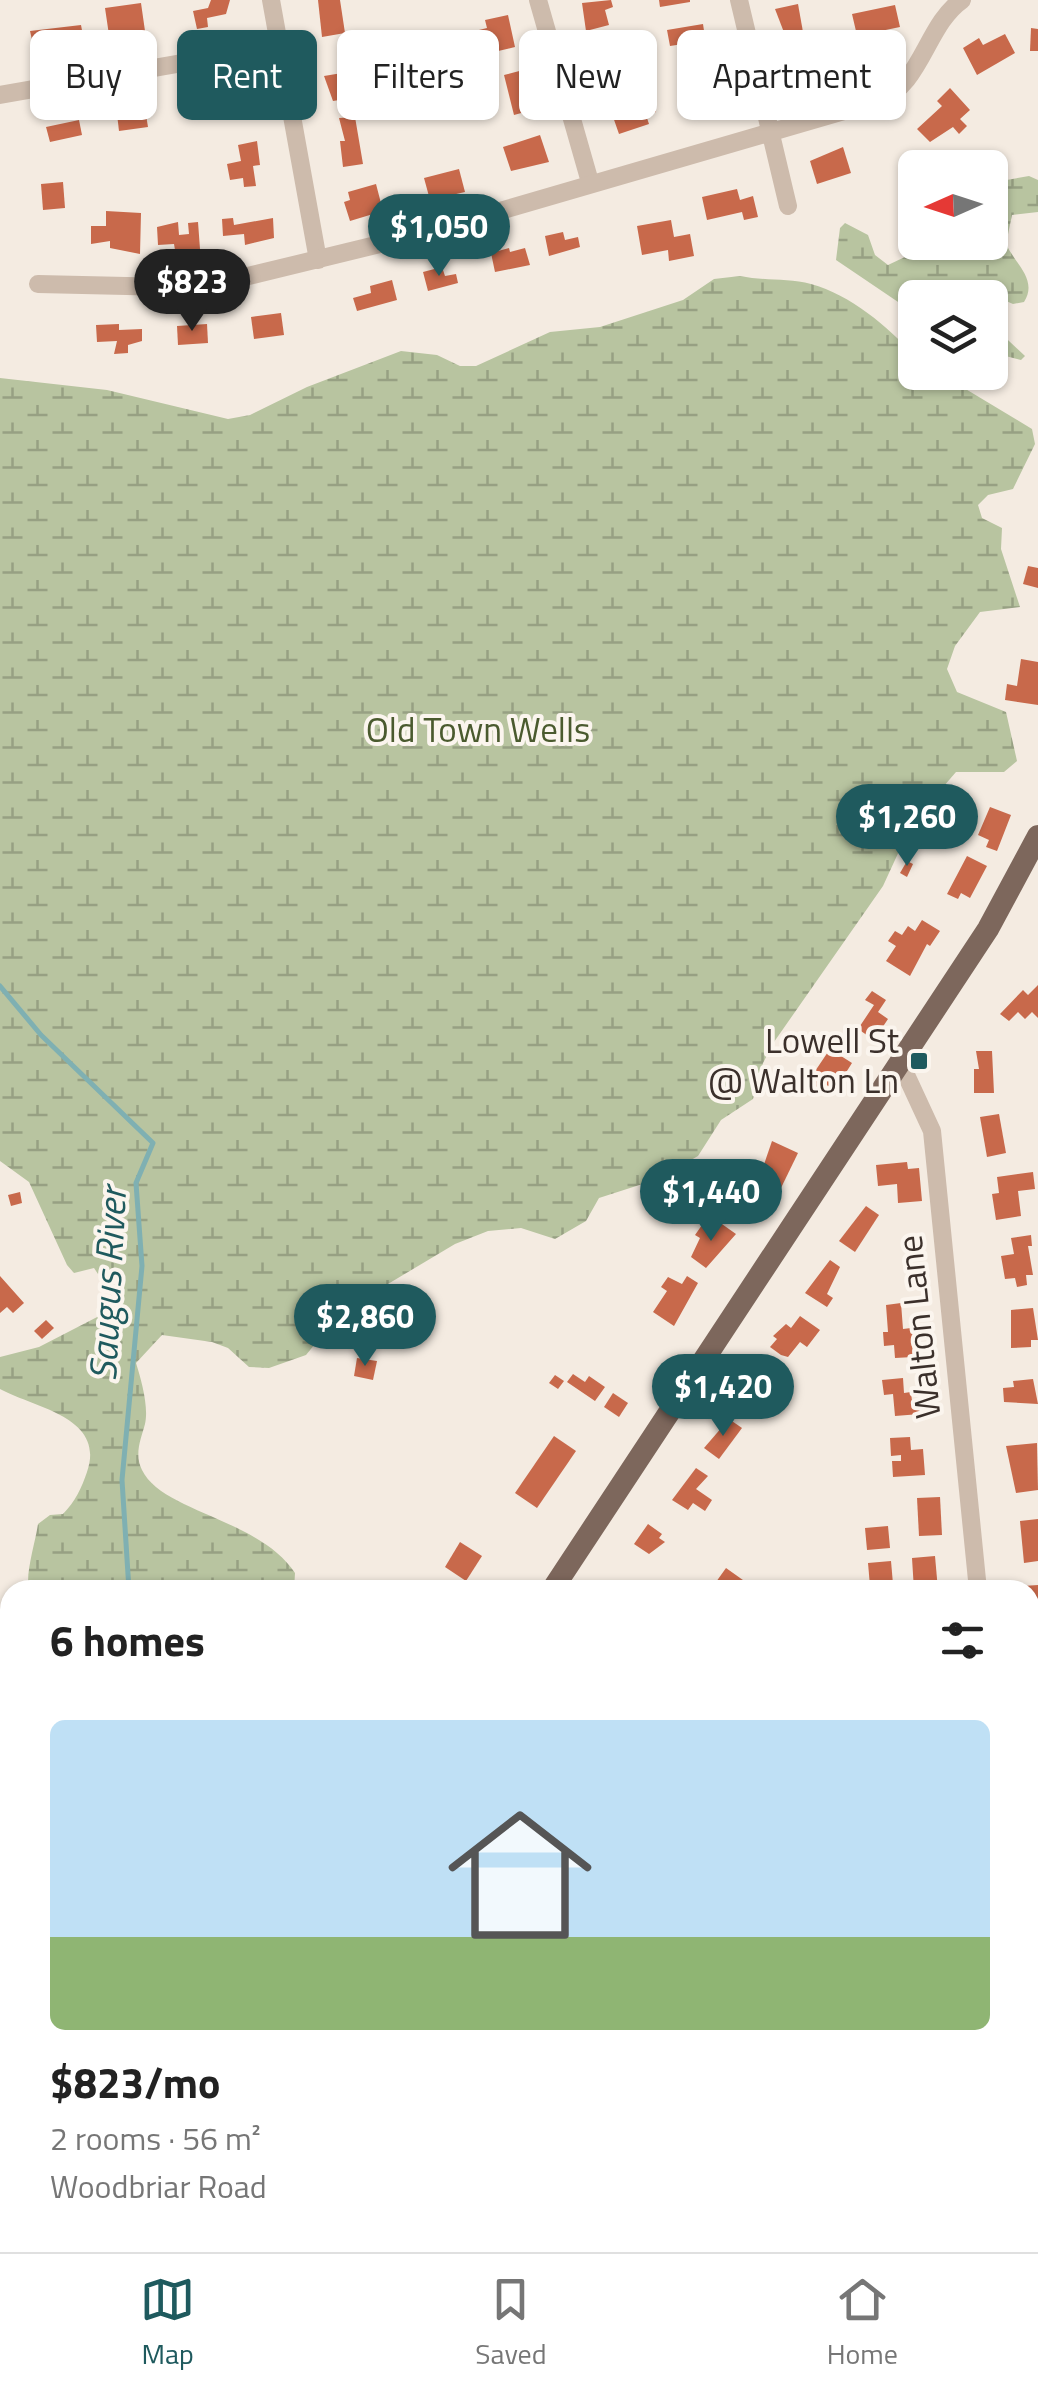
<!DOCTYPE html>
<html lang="en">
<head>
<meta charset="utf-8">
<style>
	:root { --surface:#fff; --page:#f6f6f6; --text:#222; --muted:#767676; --line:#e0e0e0; --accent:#1f5a5e }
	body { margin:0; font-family:"Titillium Web",sans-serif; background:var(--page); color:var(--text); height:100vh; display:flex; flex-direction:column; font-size:38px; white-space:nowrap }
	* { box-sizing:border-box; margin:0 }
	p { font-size:32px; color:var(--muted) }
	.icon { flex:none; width:55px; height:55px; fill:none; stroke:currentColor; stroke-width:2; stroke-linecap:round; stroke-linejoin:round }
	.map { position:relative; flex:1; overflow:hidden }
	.drawer { position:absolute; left:0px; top:1580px; width:1040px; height:672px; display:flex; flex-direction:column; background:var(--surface); border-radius:30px 30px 0 0; box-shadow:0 2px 8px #0004 }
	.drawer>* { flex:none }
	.banner { position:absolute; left:30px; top:30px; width:980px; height:90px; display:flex; gap:20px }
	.needle { width:65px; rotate:267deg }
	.buttons { position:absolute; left:898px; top:150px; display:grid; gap:20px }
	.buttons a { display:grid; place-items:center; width:110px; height:110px; border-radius:15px; background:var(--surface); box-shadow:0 2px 8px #0004; font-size:50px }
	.price { position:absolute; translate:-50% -85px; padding:0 22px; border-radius:35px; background:var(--accent); color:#fff; font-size:32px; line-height:65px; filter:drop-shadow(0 2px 5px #0008) }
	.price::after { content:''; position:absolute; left:50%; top:60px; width:30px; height:22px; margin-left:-15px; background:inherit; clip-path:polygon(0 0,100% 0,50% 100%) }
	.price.on { background:#222; color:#fff }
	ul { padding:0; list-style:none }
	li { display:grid; align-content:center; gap:20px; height:530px; padding:0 50px }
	li span { display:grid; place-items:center; height:310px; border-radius:15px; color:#555 }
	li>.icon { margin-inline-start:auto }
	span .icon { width:180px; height:180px; fill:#fffc; stroke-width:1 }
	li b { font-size:42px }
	h2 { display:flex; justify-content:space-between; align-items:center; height:120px; padding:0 50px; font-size:42px }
	.chip { padding:0 35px; border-radius:15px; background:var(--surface); box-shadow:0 2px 8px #0004; font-size:35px; line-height:90px }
	.chip.on { background:var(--accent); color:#fff }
	.tab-bar { display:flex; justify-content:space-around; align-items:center; height:140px; border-top:2px solid var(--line); background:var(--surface); font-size:28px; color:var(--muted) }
	.tab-bar a { display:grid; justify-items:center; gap:5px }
	.tab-bar .on { color:var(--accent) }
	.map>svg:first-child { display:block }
</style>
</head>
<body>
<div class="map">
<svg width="1038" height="2252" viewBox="0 0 1038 2252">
	<defs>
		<pattern id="grass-dots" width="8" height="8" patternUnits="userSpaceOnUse" patternTransform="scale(2.5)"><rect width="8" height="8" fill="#b8c4a0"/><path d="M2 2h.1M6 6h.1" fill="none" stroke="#97a083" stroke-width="1.8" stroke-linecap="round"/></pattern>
		<pattern id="wetland-marsh" width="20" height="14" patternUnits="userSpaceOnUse" patternTransform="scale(2.5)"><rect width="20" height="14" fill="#b8c4a0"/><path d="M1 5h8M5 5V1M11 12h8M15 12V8" fill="none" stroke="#97a083"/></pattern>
		<pattern id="water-rules" width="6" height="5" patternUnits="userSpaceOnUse" patternTransform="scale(2.5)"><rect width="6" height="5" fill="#7fb0b2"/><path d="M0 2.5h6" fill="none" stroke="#699091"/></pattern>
	</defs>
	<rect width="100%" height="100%" fill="#f4ebe1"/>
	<path fill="url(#grass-dots)" d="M136,2243H217L216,2252H131Z"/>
	<g fill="url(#wetland-marsh)">
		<path d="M1029,176L1038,180V212L1012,215L1006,244C1016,265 1038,280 1024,302L1013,304L981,290L974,297L915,298V324L904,306L836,260L840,228L845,223L868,235L875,255L888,265L928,246L990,242V183Z"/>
		<path d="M740,276C764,281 788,278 811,284C851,295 887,326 915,356V372L939,373L1032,429L1035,444L1013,489L988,495L978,505L982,518L1002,528L1001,549L1020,607L980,612L955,646L947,669L957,692L1006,712L1017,761L1004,772H956L912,823L883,886L774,1042L763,1063L753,1099L721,1120L698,1156L658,1179L599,1198L586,1221L555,1239L521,1228L488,1231L455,1244L341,1312L306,1355L269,1368L249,1367L228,1348L212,1342L162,1335L136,1363C141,1379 149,1407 145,1424C141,1439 134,1454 142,1470C162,1512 260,1519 295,1573L294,1590H29C25,1574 35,1544 38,1524L50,1515L63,1514C75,1502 82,1487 87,1472C106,1417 35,1408 0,1389V1357L39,1347L103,1314L104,1283L94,1268L74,1273L67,1265L29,1182L0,1161V378L107,390L228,419L250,415L307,387L401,351L437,355L460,366H476L550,332L600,327L683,300L714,279Z"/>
		<path d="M990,323L1025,356L1021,360L990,352Z"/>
	</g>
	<path fill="url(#water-rules)" d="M1038,1967V2252H216L217,2242H1030V1970Z"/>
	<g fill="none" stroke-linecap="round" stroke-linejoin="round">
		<path stroke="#7fb0b2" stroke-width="5" d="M0,986L41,1035L153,1143L136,1183L142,1266L122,1480L129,1590"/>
	</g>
	<g fill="#c8694b">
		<path d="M211,0H230L226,14L207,18L208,27L197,29L193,11L208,8Z"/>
		<path d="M318,0H340L345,33L322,37Z"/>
		<path d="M611,0L613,7L605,10L609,25L586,31L582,3Z"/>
		<path d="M659,0H690V2L660,7Z"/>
		<path d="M141,3L146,38L125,41L124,32L109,35L105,8Z"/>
		<path d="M798,4L803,32L785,35L775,9Z"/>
		<path d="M895,5L900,27L876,32L878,40L859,44L852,14Z"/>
		<path d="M508,15L515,47L494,52L491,39L481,41L479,30L487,28L485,20Z"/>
		<path d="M703,24L709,64L687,67L683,44L670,46L667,30Z"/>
		<path d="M81,25L85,47L36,58L30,31Z"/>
		<path d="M1031,28L1038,29V51H1030Z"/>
		<path d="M1005,34L1015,53L977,75L963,48L979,38L983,45Z"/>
		<path d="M842,39L843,49L833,50L832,40Z"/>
		<path d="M613,47L617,63L630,59L635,78L601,87L592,52Z"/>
		<path d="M523,70L531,101L522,103L525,112L514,115L504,75Z"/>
		<path d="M348,72L352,98L333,101L324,76Z"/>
		<path d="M811,72L814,95L795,97L792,74Z"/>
		<path d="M249,83L253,108L212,113L208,87L221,85L224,99L234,98L232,85Z"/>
		<path d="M718,86L722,110L691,115L688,91Z"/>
		<path d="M950,88L970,110L960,119L967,126L959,134L953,127L930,142L917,129L942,106L937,101Z"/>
		<path d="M390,92L392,104L378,106L376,95Z"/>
		<path d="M651,96L656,112L646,115L649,124L619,134L612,114L642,105L640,100Z"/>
		<path d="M145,109L148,127L119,131L117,114Z"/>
		<path d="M355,117L363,164L343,167L340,141H345L339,118Z"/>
		<path d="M79,120L82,135L50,142L46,127Z"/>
		<path d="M540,135L549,162L511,171L503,147Z"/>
		<path d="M257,141L260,165L253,166L256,186L244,187L243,178L230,180L227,164L241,161L238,145Z"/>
		<path d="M843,147L851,173L817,184L810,161Z"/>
		<path d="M459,169L465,192L430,200L424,178Z"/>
		<path d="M63,182L65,208L43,210L41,184Z"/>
		<path d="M376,184L383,211L350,221L344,202L350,200L348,192Z"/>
		<path d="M737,189L740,200L753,196L758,217L744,220L742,212L707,220L702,197Z"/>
		<path d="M106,211L141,213L140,254L110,248V241L91,244V226H106Z"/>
		<path d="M233,218L234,225L273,218L274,238L245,245L244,234L223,236L222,219Z"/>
		<path d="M671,220L674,237L690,234L694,256L669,261L668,250L642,255L637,226Z"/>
		<path d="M178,222L179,235L189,234L188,223L198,222L200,249L175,250L174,244L158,245L157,227Z"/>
		<path d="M563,232L565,240L578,237L580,247L549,256L545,236Z"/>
		<path d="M509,248L510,252L525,248L530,265L495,272L491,253Z"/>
		<path d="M442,267L445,276L456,274L458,283L428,291L423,272Z"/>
		<path d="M392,280L397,300L357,311L353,298L371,293L370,286Z"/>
		<path d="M281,313L284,335L254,339L251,317Z"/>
		<path d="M119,324V330L142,329V341L128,345V353L114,354L117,341L97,342L96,325Z"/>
		<path d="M207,324L208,343L178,345L177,326Z"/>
		<path d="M1028,566L1038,568V588L1023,584Z"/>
		<path d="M1021,659L1038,662V705L1005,700L1007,684L1017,686Z"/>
		<path d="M990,807L1011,815L997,851L986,847L989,840L978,835Z"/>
		<path d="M967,856L987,866L970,898L961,893L958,899L947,894Z"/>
		<path d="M907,861L913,864L907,877L900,873Z"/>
		<path d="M922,920L940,931L930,946L927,944L910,976L886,961L896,946L888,941L895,931L902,935L908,926L915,931Z"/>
		<path d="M1038,985V1018L1032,1012L1025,1019L1018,1012L1009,1021L1000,1014L1023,990L1028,995Z"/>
		<path d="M872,991L886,1000L878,1012L888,1019L874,1040L858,1029L874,1005L865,1000Z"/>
		<path d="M830,1049L852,1063L835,1090L825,1084L820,1092L807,1083Z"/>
		<path d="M976,1051H992L994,1093H974V1069H979Z"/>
		<path d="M999,1114L1006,1153L987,1157L980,1117Z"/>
		<path d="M772,1141L798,1153L780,1190L759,1179Z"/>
		<path d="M907,1162L908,1169L919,1168L922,1201L898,1203L897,1184L878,1186L876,1165Z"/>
		<path d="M1033,1172L1035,1189L1018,1191L1021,1216L996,1220L992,1194L999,1193L997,1177Z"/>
		<path d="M746,1176L756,1184L751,1191L741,1183Z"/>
		<path d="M20,1192L22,1203L11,1206L8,1195Z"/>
		<path d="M866,1206L879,1215L855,1252L839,1241Z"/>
		<path d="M719,1222L736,1234L706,1268L691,1257L700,1238L695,1235L702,1225L712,1232Z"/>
		<path d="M1031,1235L1032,1246H1028L1033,1275H1026L1027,1285L1017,1287L1015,1278L1005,1279L1001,1256L1014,1254L1011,1238Z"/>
		<path d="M830,1260L840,1267L827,1294L833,1298L827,1307L805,1293Z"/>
		<path d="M0,1276L24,1303L13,1313L7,1307L0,1313Z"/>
		<path d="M687,1276L698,1283L674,1326L653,1312L667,1291L661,1287L668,1277L682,1284Z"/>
		<path d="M901,1303L903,1329L911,1328L916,1343H912L913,1357L895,1358L894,1345L884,1346L883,1332H888L886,1305Z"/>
		<path d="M1033,1308L1038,1340H1031V1347L1011,1348V1310Z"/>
		<path d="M800,1316L820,1330L807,1347L800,1342L788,1357L781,1355L770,1347L777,1339L773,1336L786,1324L791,1328Z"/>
		<path d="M46,1320L54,1328L42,1339L34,1331Z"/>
		<path d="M357,1358L377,1361L373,1380L354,1376Z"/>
		<path d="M764,1365L783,1378L777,1387L769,1381L762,1390L776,1398L768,1409L737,1395Z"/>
		<path d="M573,1374L585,1382L589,1376L605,1387L595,1401L567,1382Z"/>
		<path d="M555,1375L564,1381L558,1389L549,1383Z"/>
		<path d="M903,1378L904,1393L911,1392L912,1401H919L920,1414L895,1416L893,1394L884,1395L882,1380Z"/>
		<path d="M1033,1379L1038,1404L1004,1402L1003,1388L1014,1387L1013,1381Z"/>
		<path d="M613,1393L628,1403L619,1417L604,1407Z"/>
		<path d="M729,1419L742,1428L719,1459L704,1448Z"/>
		<path d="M554,1436L576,1451L537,1508L515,1493Z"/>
		<path d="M910,1437L911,1450L923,1449L925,1475L893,1477L892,1461H901V1455L891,1456L890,1438Z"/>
		<path d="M1037,1443L1038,1490L1016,1493L1006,1446Z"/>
		<path d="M696,1468L708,1476L696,1489L712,1500L705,1511L693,1503L688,1510L672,1500Z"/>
		<path d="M940,1497L942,1535L919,1536L917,1498Z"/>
		<path d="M1038,1519V1561L1024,1563L1020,1521Z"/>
		<path d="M648,1524L662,1534L659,1538L665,1542L649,1554L634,1544Z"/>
		<path d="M888,1526L890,1548L867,1550L865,1528Z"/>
		<path d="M460,1542L482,1556L466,1581L445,1567Z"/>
		<path d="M935,1556L938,1590H914L912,1558Z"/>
		<path d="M891,1561L893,1584L870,1586L868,1563Z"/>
		<path d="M726,1568L757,1590H722L716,1582Z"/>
		<path d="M1038,1585V1669L1033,1670L1030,1590L1023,1586Z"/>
		<path d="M0,1657L10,1666L7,1691L0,1685Z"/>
		<path d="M1033,1733L1038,1746L1030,1755V1737Z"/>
		<path d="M10,1734V1761L2,1759Z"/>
		<path d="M7,1840L10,1869L0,1879V1847Z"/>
		<path d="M1038,1861V1885L1030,1889V1865Z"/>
		<path d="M10,2000V2015L0,2020V2004Z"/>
		<path d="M10,2035V2059L3,2063L0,2040Z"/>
		<path d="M10,2075V2103L0,2081Z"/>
		<path d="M23,2242H55L46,2252H34Z"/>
	</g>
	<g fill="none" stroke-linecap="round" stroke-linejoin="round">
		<path stroke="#b9a596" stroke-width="2.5" stroke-dasharray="5 5" stroke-linecap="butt" d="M170,2252L171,2242"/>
		<g stroke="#cdbbac" stroke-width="18">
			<path d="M271,0L318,260"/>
			<path d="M538,0L590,182"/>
			<path d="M739,0L788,206"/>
			<path d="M0,95L279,46"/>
			<path d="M38,284L171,287L236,279L421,234L878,101C922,85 926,25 962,0"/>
			<path d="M901,1064L932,1131L978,1590"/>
			<path d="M1030,1807L1038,1813"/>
			<path d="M0,1921L10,1917"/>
			<path d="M0,2142L10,2164"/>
			<path d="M0,2179L10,2174"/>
			<path d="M65,2252L69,2242"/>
		</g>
		<g stroke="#7d675c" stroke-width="22">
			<path d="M552,1590L988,929L1038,836"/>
			<path d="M1030,1932L1038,1927"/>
			<path d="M102,2252L106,2242"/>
		</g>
	</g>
	<rect fill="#1f5a5e" stroke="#fbf5ee" stroke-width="4" x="909" y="1051" width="20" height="20" rx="5"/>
	<g text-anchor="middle" stroke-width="8" stroke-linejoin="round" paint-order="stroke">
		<g font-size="35" fill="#4a5a2e" stroke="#fbf5ee">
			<text x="478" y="742">Old Town Wells</text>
		</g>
		<g font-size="35" fill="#3b302b" stroke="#fbf5ee" text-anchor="end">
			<text x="899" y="1053">Lowell St<tspan x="899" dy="40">@ Walton Ln</tspan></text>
		</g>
		<g font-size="35" fill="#3b302b" stroke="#fbf5ee">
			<text transform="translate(919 1327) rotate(-96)" y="12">Walton Lane</text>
		</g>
		<g font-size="38" font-style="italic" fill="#1f5a5e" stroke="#fbf5ee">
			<text transform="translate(108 1284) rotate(-87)" y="13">Saugus River</text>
		</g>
	</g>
</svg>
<div class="buttons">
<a><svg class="needle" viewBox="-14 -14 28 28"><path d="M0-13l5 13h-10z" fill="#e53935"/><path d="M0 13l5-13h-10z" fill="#767676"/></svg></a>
<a><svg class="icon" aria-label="layers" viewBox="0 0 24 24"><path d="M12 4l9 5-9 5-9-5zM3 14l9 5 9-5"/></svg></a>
</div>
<b class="price" style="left:439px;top:279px">$1,050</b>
<b class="price on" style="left:192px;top:334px">$823</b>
<b class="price" style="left:907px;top:869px">$1,260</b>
<b class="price" style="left:711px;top:1244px">$1,440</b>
<b class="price" style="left:365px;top:1369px">$2,860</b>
<b class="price" style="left:723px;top:1439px">$1,420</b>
<div class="banner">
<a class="chip">Buy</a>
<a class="chip on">Rent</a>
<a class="chip">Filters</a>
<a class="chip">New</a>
<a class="chip">Apartment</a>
</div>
<section class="drawer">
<h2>6 homes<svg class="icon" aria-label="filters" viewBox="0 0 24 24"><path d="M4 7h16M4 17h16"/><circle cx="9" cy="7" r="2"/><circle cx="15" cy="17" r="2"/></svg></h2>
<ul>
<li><span style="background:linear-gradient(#bfe0f5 70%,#8fb573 0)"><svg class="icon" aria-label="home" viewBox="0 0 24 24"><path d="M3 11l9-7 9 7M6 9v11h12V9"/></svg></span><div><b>$823/mo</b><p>2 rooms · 56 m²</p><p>Woodbriar Road</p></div></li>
</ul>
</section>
</div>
<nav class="tab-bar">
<a class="on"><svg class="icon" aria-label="map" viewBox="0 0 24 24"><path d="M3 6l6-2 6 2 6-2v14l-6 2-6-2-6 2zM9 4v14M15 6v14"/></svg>Map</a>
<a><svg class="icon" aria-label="saved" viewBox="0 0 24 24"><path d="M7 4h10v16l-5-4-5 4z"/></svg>Saved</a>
<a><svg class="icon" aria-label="home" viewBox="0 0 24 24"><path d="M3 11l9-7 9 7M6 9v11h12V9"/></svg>Home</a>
</nav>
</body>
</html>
